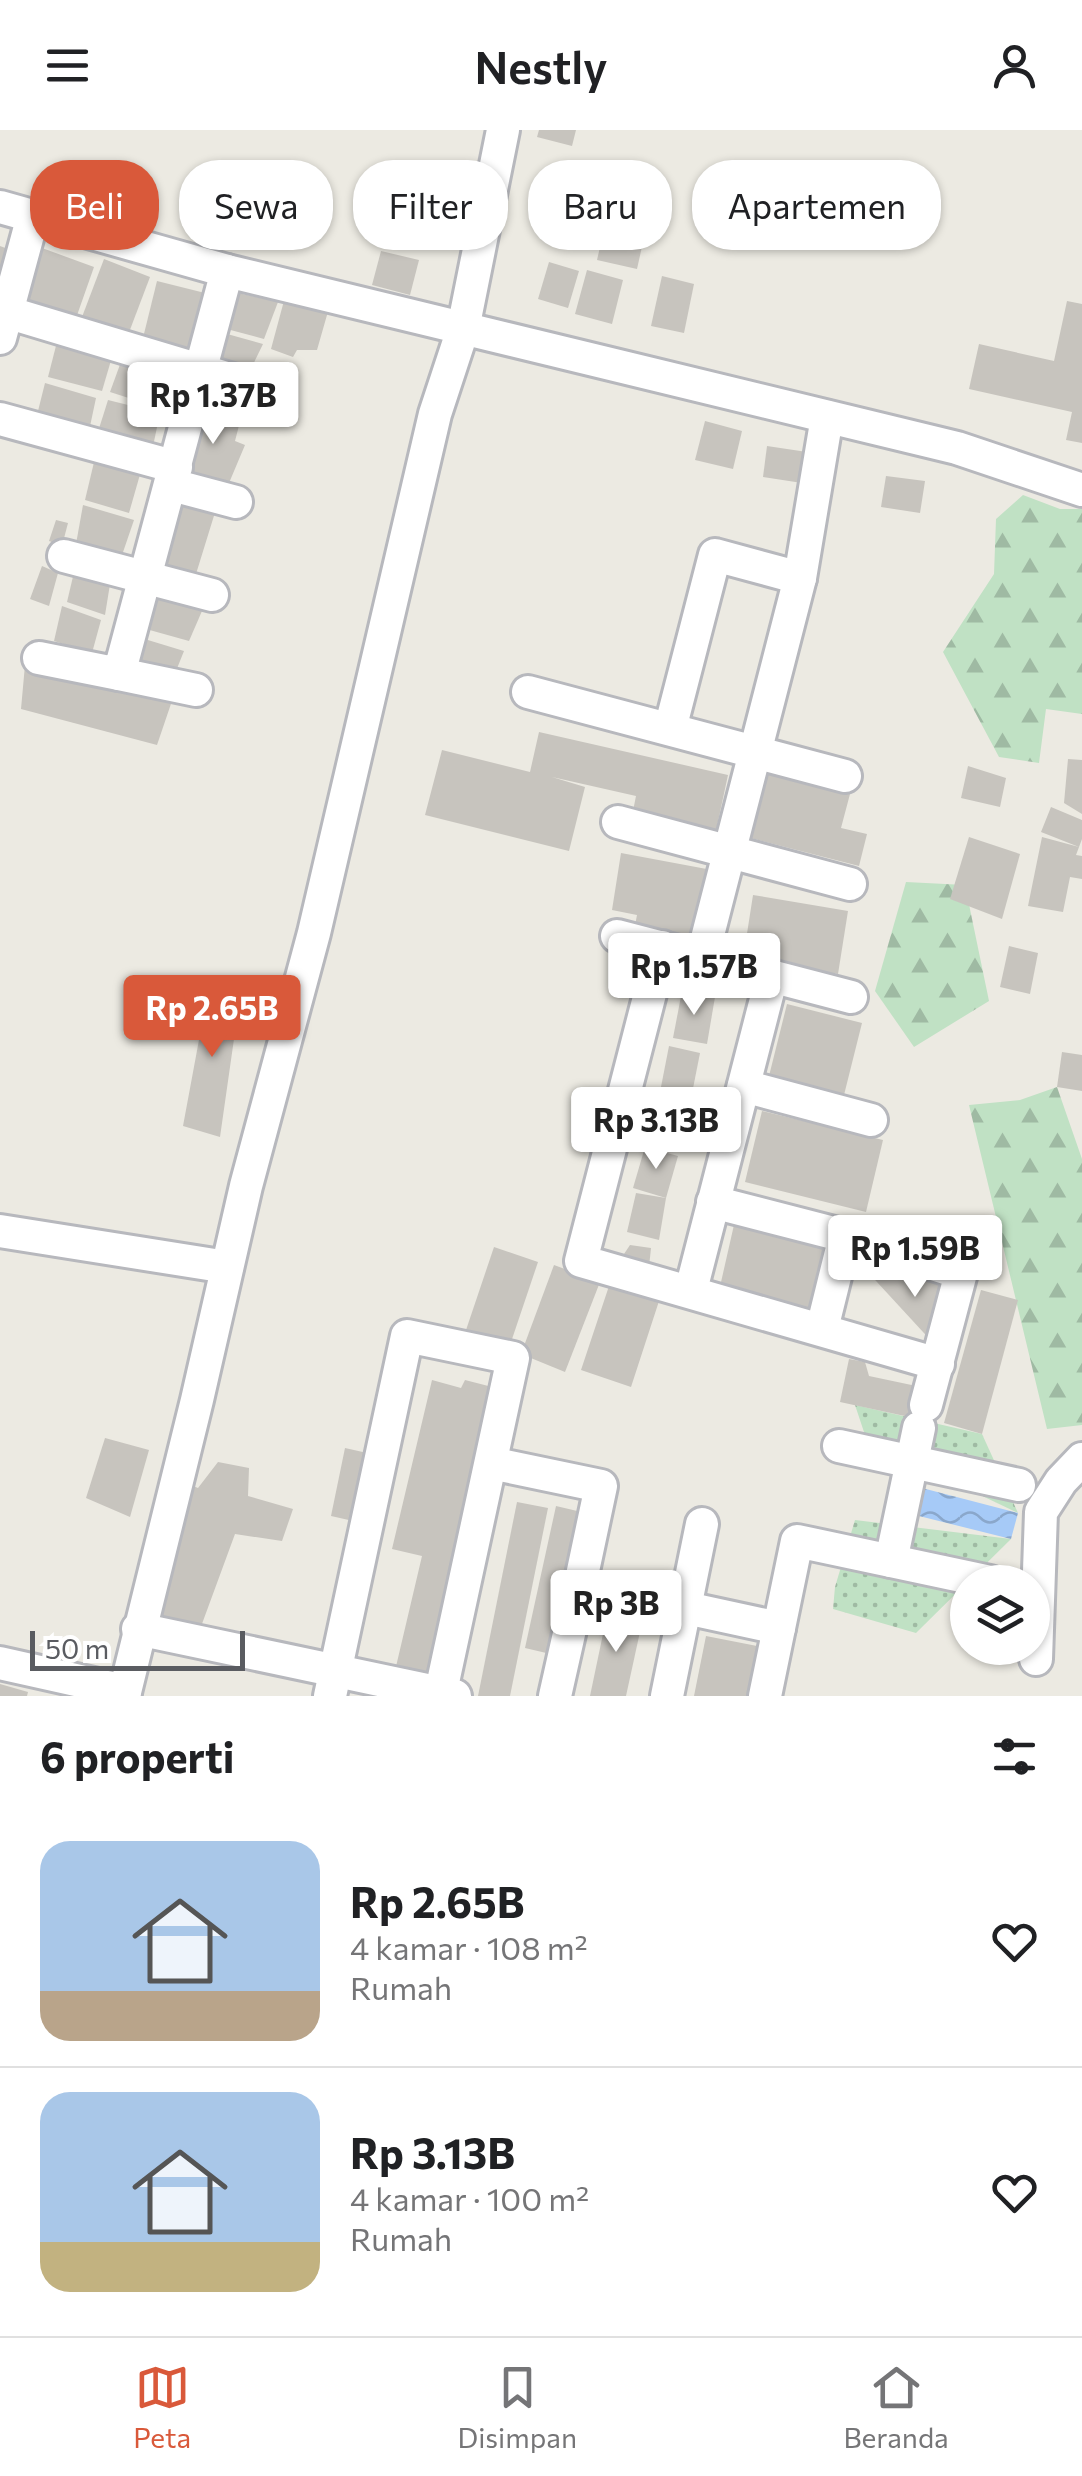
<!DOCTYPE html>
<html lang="id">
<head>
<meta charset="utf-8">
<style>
	:root { --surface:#fff; --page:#f6f6f6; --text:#202124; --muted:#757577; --line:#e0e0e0; --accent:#d9593a }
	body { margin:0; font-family:Commissioner,sans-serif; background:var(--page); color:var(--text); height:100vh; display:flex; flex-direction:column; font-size:38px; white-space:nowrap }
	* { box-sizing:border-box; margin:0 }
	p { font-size:32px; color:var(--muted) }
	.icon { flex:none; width:55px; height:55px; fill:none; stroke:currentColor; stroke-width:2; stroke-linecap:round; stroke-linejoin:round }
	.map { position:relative; height:1566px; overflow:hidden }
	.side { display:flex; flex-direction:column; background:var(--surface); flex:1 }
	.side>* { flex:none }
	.banner { position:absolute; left:30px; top:30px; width:1022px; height:90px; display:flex; gap:20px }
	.buttons { position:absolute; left:950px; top:1435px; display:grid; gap:20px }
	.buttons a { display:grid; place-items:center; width:100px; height:100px; border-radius:50%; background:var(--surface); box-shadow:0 2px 8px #0004; font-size:50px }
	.scale { position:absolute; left:30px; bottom:25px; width:215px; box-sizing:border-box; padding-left:10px; border:5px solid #5a5c61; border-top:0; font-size:28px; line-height:35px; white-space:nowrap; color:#5a5c61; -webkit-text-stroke:8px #fff; paint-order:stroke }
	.price { position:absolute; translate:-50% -85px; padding:0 22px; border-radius:10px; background:#fff; color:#222; font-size:32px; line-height:65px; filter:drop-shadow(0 2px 5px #0008) }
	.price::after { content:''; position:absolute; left:50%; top:60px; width:30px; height:22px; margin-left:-15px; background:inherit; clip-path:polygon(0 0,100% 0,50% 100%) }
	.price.selected { background:var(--accent); color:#fff }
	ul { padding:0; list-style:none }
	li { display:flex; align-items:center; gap:30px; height:250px; padding:0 40px }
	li+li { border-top:2px solid var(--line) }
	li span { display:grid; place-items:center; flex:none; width:280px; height:200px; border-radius:30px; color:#555 }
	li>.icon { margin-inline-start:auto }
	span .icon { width:120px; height:120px; fill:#fffc; stroke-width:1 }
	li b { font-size:42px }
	h2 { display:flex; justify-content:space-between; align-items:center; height:120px; padding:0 40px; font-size:42px }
	.chip { padding:0 35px; border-radius:40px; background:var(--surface); box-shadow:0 2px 8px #0004; font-size:35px; line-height:90px }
	.chip.selected { background:var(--accent); color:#fff }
	header { display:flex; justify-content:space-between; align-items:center; height:130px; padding:0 40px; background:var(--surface); font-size:45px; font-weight:600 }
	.tabs { display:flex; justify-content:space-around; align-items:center; height:140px; border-top:2px solid var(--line); background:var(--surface); font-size:28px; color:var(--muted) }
	.tabs a { display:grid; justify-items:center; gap:5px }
	.tabs .selected { color:var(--accent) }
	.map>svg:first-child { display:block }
</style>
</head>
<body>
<header><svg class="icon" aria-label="menu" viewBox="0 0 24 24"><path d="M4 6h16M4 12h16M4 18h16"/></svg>Nestly<svg class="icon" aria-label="person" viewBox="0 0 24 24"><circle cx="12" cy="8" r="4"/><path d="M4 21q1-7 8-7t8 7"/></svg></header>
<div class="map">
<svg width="1082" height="1566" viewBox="0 0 1082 1566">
	<defs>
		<pattern id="grass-dots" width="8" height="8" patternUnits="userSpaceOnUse" patternTransform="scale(2.5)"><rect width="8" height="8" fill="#c0e1c4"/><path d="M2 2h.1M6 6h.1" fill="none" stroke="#9fbaa3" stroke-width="1.8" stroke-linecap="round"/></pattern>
		<pattern id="forest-firs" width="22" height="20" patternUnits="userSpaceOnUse" patternTransform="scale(2.5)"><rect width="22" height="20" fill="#c0e1c4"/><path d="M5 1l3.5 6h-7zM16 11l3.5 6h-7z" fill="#9fbaa3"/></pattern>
		<pattern id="water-waves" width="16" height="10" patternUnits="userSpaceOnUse" patternTransform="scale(2.5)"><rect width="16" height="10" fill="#a6caf7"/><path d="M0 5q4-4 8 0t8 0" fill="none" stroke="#8aa7cb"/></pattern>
	</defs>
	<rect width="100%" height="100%" fill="#eceae2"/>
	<g fill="url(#grass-dots)">
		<path d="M855,1275L982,1304L1018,1383L867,1311Z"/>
		<path d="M855,1390L1011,1409L916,1503L833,1479L835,1457Z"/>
	</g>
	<g fill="url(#forest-firs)">
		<path d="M1023,365L1060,379H1082V584L1046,579L1039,633L999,627L943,522L994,444L996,389Z"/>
		<path d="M906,752L965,755L989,871L914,917L875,861Z"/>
		<path d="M1057,957L1082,1029V1295L1047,1299L969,975L1020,970Z"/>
	</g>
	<path fill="url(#water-waves)" d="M922,1358L1018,1383L1011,1409L915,1385Z"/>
	<g fill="#c7c4be">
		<path d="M539,0H576L572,16L537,7Z"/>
		<path d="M620,31L659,41L637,139L597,130Z"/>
		<path d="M0,116L16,122L0,170Z"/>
		<path d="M42,118L94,137L75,191L23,172Z"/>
		<path d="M381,121L419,130L410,165L372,155Z"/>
		<path d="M104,129L150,147L128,205L82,187Z"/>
		<path d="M549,132L579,141L568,178L538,169Z"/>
		<path d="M587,140L623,150L612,194L575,184Z"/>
		<path d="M662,146L694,154L684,203L651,196Z"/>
		<path d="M157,151L209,164L194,225L142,212Z"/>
		<path d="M229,161L278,172L264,209L223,198Z"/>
		<path d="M285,167L329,178L317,220H297L293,227L271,219Z"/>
		<path d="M1067,171L1082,174V313L1066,310L1072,282L969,259L979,214L1054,231Z"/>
		<path d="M220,202L263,214L247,247L254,250L247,273L207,253Z"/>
		<path d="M58,208L112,227L102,261L48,247Z"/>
		<path d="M122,229L176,241L163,279L110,262Z"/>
		<path d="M45,253L96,268L89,301L36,289Z"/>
		<path d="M204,257L244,276L235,311L245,315L221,372L180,360Z"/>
		<path d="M108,270L160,283L152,321L97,305Z"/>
		<path d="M705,291L742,301L733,339L695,330Z"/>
		<path d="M767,316L807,322L802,353L763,347Z"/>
		<path d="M95,328L141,341L129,383L85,370Z"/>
		<path d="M886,346L925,351L920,383L881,377Z"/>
		<path d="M177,365L217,376L196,444L173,436L168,442L156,436Z"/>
		<path d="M83,375L134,390L121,428L76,414Z"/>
		<path d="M56,390L68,393L62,416L49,411Z"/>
		<path d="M42,436L58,443L49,476L30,469Z"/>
		<path d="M75,438L111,448L105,485L67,472Z"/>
		<path d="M151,463L202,481L189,511L146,499Z"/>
		<path d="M62,476L101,490L92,523L54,511Z"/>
		<path d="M138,507L184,521L170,556L126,543Z"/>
		<path d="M26,524L175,562L157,615L21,579Z"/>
		<path d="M539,602L728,645L714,710L631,691L636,666L552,647L585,657L569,721L425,685L442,620L530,642Z"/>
		<path d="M1068,629L1082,630V684L1064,673Z"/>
		<path d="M968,636L1006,648L1000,677L961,668Z"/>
		<path d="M764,642L850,664L841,698L867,704L859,736L747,707Z"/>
		<path d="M1051,677L1082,690V709L1076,725L1082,726V749L1070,747L1063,782L1028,776L1042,707L1079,717L1041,702Z"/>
		<path d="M969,707L1020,724L1002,789L950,769Z"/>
		<path d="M621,723L712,740L698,818L633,806L637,785L612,780Z"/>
		<path d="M753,765L848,781L838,844L743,829Z"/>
		<path d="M1009,816L1038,823L1030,864L1000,857Z"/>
		<path d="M231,856L236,895L220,1007L183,996L201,899L193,861Z"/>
		<path d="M682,861L715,867L707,914L673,908Z"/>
		<path d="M787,874L862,893L844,965L769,946Z"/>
		<path d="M669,916L700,923L683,1009L652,1003Z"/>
		<path d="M1062,922L1082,925V961L1057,957Z"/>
		<path d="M762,981L883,1010L866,1082L745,1052Z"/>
		<path d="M645,1017L678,1026L666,1068L633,1058Z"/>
		<path d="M636,1063L666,1068L659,1110L627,1102Z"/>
		<path d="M736,1086L838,1110L820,1185L719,1161Z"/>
		<path d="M630,1115L651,1118L649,1137L618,1133Z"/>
		<path d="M494,1117L538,1132L508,1221L464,1206Z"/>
		<path d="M554,1135L600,1152L565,1242L521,1224Z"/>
		<path d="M865,1139L946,1155L935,1215Z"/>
		<path d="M615,1151L660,1168L631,1257L581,1240L609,1156L613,1157Z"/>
		<path d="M981,1160L1018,1170L982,1304L944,1293Z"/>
		<path d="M849,1229L865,1232L869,1246L921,1257L914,1288L840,1272Z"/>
		<path d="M432,1250L461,1258L465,1250L500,1259L429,1554L394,1545L422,1426L392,1419Z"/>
		<path d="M105,1308L149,1320L130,1387L86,1368Z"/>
		<path d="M345,1318L376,1325L362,1393L331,1386Z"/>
		<path d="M218,1332L249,1338L248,1366L293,1379L282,1411L235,1404L199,1502L159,1492L188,1354L198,1358Z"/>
		<path d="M517,1372L548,1378L510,1566H478Z"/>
		<path d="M556,1376L590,1384L559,1526L525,1518Z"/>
		<path d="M608,1480L643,1488L626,1566H590Z"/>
		<path d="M706,1506L757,1516L747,1566H694Z"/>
		<path d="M0,1554L28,1562L27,1566H0Z"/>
	</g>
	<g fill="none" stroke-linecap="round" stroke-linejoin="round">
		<g stroke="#b7b8bd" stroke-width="38">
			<g id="minor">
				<path d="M0,77L227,141L957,318L1082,360"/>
				<path d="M0,180L266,260"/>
				<path d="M0,208L33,86"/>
				<path d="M0,289L176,337"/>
				<path d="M172,355L236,372"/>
				<path d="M64,426L212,465"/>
				<path d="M39,528L119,544L227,141"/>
				<path d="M119,544L196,560"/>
				<path d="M528,562L845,646"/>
				<path d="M670,599L715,425L800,448"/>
				<path d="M618,692L850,754"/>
				<path d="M617,806L851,867"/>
				<path d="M662,817L581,1131L938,1234"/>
				<path d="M702,828L800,448L827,287"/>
				<path d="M744,956L871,990"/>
				<path d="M713,1072L845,1106L961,1143L926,1275"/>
				<path d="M0,1101L227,1137"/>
				<path d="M691,1160L772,846"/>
				<path d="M822,1199L845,1106"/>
				<path d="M839,1316L1019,1355"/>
				<path d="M491,1333L601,1356L580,1455"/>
				<path d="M891,1431L919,1298"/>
				<path d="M779,1498L797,1411L990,1452"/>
				<path d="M138,1499L455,1566"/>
				<path d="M1036,1529L1041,1382L1061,1351L1082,1329"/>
				<path d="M0,1533L125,1561"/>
				<path d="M124,1566L197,1270L246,1056L314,803L435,284L463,199L503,0"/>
				<path d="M330,1566L407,1206L513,1228L440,1566"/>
				<path d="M555,1566L580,1455L779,1498L765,1566"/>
				<path d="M667,1566L702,1394"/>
			</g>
		</g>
		<use href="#minor" stroke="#fff" stroke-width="32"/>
	</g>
</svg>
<div class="buttons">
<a><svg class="icon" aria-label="layers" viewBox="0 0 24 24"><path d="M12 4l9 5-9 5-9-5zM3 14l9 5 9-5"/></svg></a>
</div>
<div class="scale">50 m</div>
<b class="price" style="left:213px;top:317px">Rp 1.37B</b>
<b class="price" style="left:694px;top:888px">Rp 1.57B</b>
<b class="price selected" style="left:212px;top:930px">Rp 2.65B</b>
<b class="price" style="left:656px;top:1042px">Rp 3.13B</b>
<b class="price" style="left:915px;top:1170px">Rp 1.59B</b>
<b class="price" style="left:616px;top:1525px">Rp 3B</b>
<div class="banner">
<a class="chip selected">Beli</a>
<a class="chip">Sewa</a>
<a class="chip">Filter</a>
<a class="chip">Baru</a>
<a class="chip">Apartemen</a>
</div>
</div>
<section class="side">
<h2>6 properti<svg class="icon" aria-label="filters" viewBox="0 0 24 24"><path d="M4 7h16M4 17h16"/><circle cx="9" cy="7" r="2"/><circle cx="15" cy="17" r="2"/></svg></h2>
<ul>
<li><span style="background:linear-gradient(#a9c7e8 75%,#b9a48a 0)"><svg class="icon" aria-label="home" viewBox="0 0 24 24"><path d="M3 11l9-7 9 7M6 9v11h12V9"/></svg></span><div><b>Rp 2.65B</b><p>4 kamar · 108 m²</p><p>Rumah</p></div><svg class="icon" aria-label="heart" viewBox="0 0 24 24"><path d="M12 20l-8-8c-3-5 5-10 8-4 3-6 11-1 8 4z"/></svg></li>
<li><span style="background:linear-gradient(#a9c7e8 75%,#c2b280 0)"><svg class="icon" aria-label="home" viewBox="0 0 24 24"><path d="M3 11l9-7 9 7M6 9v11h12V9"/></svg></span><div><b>Rp 3.13B</b><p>4 kamar · 100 m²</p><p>Rumah</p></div><svg class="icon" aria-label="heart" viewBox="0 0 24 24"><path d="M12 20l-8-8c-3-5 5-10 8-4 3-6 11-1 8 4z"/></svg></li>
</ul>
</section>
<nav class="tabs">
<a class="selected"><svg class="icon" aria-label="map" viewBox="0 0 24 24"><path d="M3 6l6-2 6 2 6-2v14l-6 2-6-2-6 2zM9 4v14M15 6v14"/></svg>Peta</a>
<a><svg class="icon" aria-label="saved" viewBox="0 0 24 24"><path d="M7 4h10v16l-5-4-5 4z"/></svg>Disimpan</a>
<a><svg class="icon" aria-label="home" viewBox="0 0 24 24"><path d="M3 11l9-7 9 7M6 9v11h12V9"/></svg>Beranda</a>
</nav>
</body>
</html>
